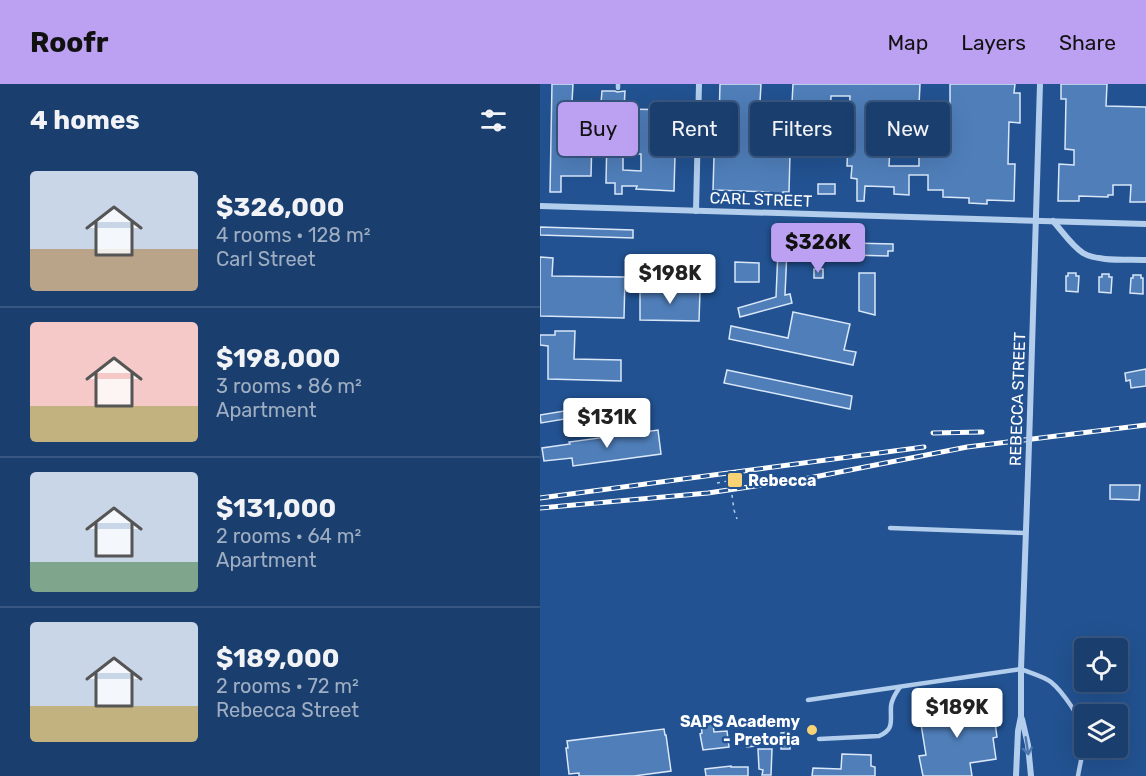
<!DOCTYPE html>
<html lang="en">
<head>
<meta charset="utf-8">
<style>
	:root { --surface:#1a3e6d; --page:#234572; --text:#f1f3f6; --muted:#9faec2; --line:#385780; --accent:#bca0f2 }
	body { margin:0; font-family:Rubik,sans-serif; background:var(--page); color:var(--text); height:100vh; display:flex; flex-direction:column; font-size:22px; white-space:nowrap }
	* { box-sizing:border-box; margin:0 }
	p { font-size:20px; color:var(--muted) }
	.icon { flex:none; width:33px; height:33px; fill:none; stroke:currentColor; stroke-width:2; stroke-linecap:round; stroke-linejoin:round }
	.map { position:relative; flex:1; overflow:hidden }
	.panel { display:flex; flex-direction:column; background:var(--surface); width:540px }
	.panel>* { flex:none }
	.hud { position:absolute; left:18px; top:18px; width:498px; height:54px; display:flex; gap:12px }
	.controls { position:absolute; left:534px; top:554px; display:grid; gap:12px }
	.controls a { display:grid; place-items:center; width:54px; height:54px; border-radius:6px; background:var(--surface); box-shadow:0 6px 24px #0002,0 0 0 2px var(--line); font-size:30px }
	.price { position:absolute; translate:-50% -51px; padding:0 14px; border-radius:6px; background:#fff; color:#222; font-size:20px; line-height:39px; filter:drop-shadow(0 2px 3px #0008) }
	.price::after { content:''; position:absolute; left:50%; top:36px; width:18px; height:14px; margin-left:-9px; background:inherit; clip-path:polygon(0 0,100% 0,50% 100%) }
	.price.active { background:var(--accent); color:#111 }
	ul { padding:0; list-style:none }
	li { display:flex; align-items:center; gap:18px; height:150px; padding:0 30px }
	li+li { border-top:2px solid var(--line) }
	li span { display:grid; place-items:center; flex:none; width:168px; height:120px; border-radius:6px; color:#555 }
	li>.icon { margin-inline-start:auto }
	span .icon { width:72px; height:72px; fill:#fffc; stroke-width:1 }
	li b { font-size:26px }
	h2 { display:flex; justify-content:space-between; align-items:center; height:72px; padding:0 30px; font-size:26px }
	.pill { padding:0 21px; border-radius:6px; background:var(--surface); box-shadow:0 6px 24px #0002,0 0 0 2px var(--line); font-size:21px; line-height:54px }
	.pill.active { background:var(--accent); color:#111 }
	header { display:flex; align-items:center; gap:36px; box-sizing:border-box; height:84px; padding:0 30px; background:var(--accent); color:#111 }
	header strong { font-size:28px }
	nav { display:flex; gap:33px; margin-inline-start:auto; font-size:21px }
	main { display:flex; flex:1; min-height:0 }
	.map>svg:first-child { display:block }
</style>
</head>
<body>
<header>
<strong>Roofr</strong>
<nav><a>Map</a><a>Layers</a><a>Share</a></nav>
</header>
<main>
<section class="panel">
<h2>4 homes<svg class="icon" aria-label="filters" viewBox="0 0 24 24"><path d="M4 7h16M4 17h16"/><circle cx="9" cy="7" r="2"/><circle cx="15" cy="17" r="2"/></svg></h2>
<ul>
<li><span style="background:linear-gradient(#c9d6e8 65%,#b9a48a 0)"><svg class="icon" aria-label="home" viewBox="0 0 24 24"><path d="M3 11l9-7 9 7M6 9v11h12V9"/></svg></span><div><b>$326,000</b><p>4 rooms · 128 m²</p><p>Carl Street</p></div></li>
<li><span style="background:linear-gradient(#f6c9c9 70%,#c2b280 0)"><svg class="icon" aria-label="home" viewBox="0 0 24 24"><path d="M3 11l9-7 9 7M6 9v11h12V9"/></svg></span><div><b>$198,000</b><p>3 rooms · 86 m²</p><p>Apartment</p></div></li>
<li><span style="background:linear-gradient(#c9d6e8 75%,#7fa58c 0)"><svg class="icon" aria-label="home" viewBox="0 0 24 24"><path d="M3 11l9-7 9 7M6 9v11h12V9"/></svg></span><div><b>$131,000</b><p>2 rooms · 64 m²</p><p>Apartment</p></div></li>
<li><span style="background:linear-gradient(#c9d6e8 70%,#c2b280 0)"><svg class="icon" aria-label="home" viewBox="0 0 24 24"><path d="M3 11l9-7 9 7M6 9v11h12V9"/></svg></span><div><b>$189,000</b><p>2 rooms · 72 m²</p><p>Rebecca Street</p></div></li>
</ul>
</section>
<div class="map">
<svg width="606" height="692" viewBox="0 0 606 692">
	<rect width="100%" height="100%" fill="#225291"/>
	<g fill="#4f7eb9" stroke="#d9e7f9" stroke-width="1.5" fill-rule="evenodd">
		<path d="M12,0H33L32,18L61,19L62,7H75L77,8L85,7L84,25L138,26V46L131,47V71H135L134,107L96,105L97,102H82V110H75V99H66L67,52H52L51,92H21V108H10ZM83,70H101V87L83,86Z"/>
		<path d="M180,0H221L220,18L252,19L253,0H380L379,21H410V0H475L474,9H480V39L469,38L468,80H475L474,117L447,116V120L429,119V114L403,113V106H388V91H369V111L354,110V103L325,102L324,117H317V95L311,94L312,82H307L310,12H291L289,71L250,70L249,108H243V114L229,113V108L173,106L175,38H179ZM350,64H379V82H349Z"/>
		<path d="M521,0H567L566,22L606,23V118H590L591,101H573V111H568V113L539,112V117H518L519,80L534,81V66L525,65L526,15H521Z"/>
		<rect x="278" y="100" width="17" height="10"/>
		<path d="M0,143L93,146V154L0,151Z"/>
		<path d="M312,159L353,160V167H348V172L311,171Z"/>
		<path d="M238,166H247L245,211L250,210L252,219L200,233L198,224L236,213Z"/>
		<path d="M0,173L13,174L12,192L85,193L84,234L0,232Z"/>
		<path d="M195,178L219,179V198H195Z"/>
		<rect x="274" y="185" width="9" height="9"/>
		<path d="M319,189H335V231L319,227Z"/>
		<path d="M528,189H536V192H539L538,208L526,207V192H528Z"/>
		<path d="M562,190H569V193H572L571,209L559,208V193H562Z"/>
		<path d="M593,191H601V194H603V210L590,209L591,194H593Z"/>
		<path d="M100,205L160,207L159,237L100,236Z"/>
		<path d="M253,228L310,240L304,266L316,268L313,281L189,255L191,242L248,254Z"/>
		<path d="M15,247H35L34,275L81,276V297L8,295V262L0,261V251H15Z"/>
		<path d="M606,285V302L591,304L590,296L586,297L585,289Z"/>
		<path d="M187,286L312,312L310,325L184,299Z"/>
		<path d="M30,326L31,334L1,339L0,331Z"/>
		<path d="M118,346L121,370L33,382L32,374L4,377L2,364L30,360L29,358Z"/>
		<path d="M570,401H600L599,416L570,415Z"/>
		<path d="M452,617L457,653L453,654L456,675L430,679L432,692H383L379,672L386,671L379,628Z"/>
		<path d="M173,639L174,648L187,647L189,663L163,666L160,650L162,649L161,640Z"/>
		<path d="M124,645L125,651H126L131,687L94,692H39V689L29,690L26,664H28L27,657Z"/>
		<path d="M250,648V665H241V649Z"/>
		<path d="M207,652H216V662L207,663Z"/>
		<path d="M218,665H232L231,691H222L223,686L219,685Z"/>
		<path d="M302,670L331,671V682L335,683V692H272L273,684L301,685Z"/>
		<path d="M191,682V683H208V692H166L165,685Z"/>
	</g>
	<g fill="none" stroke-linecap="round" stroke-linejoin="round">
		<g stroke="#b3cded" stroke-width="1.5" stroke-dasharray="3 4.5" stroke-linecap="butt">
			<path d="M177,399L204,394"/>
			<path d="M194,426L197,435"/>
		</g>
		<g stroke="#b3cded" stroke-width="4.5">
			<path d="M78,4V0"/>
			<path d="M350,444L486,449"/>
			<path d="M268,616L481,585C490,589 503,592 511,598C522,607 543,636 544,650C545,663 540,679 538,692"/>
			<path d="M279,655L339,652C355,645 350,637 351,622C352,614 356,609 360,603"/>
		</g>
		<g stroke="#b3cded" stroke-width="6">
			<path d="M0,122L606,140"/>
			<path d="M156,127L159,0"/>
			<path d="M513,137C522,147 532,162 543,169C558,178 589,175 606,176"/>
			<path d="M490,329L500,0"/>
			<path d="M482,635L488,661L491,692"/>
			<path d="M476,692L478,647L481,632V585L488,390"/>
		</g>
		<g stroke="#fff" stroke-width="5">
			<g id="rail">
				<path d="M393,349L442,348"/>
				<path d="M0,414L384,363"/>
				<path d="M0,424L168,409L264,395L427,363L606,341"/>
			</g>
		</g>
		<use href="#rail" stroke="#225291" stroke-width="3" stroke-dasharray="9" stroke-linecap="butt"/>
		<path stroke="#b3cded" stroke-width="1.5" stroke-dasharray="3 4.5" stroke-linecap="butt" d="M190,396L194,426"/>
		<path stroke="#b3cded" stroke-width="6" d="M488,390L490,329"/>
	</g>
	<defs><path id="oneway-shaft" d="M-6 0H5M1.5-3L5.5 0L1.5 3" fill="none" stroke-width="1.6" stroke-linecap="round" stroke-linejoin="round" transform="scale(1.5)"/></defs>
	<use stroke="#4e77ad" href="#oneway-shaft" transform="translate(487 662) rotate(81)"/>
	<g fill="#f8d376" stroke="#225291" stroke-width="2">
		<rect x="187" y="388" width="16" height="16" rx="3"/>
		<circle cx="272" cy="646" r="6"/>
	</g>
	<g text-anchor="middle" stroke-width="4.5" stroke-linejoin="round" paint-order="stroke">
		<g font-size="16" fill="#fff" stroke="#225291">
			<text transform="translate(221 115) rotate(2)" y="6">CARL STREET</text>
			<text transform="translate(477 315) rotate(-88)" y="6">REBECCA STREET</text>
		</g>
		<g font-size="16" font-weight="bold" fill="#fff" stroke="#225291" text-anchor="start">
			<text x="208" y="402">Rebecca</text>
			<text x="260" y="643" text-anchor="end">SAPS Academy<tspan x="260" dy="18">- Pretoria</tspan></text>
		</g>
	</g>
</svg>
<div class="controls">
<a><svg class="icon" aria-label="locate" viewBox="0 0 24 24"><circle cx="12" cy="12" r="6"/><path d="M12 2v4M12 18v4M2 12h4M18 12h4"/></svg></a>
<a><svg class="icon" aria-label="layers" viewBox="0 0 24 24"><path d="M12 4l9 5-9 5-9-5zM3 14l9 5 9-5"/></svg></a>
</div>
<b class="price active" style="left:278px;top:190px">$326K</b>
<b class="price" style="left:130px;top:221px">$198K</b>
<b class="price" style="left:67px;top:365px">$131K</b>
<b class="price" style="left:417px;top:655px">$189K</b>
<div class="hud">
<a class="pill active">Buy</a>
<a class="pill">Rent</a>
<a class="pill">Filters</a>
<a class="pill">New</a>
</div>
</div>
</main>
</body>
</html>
